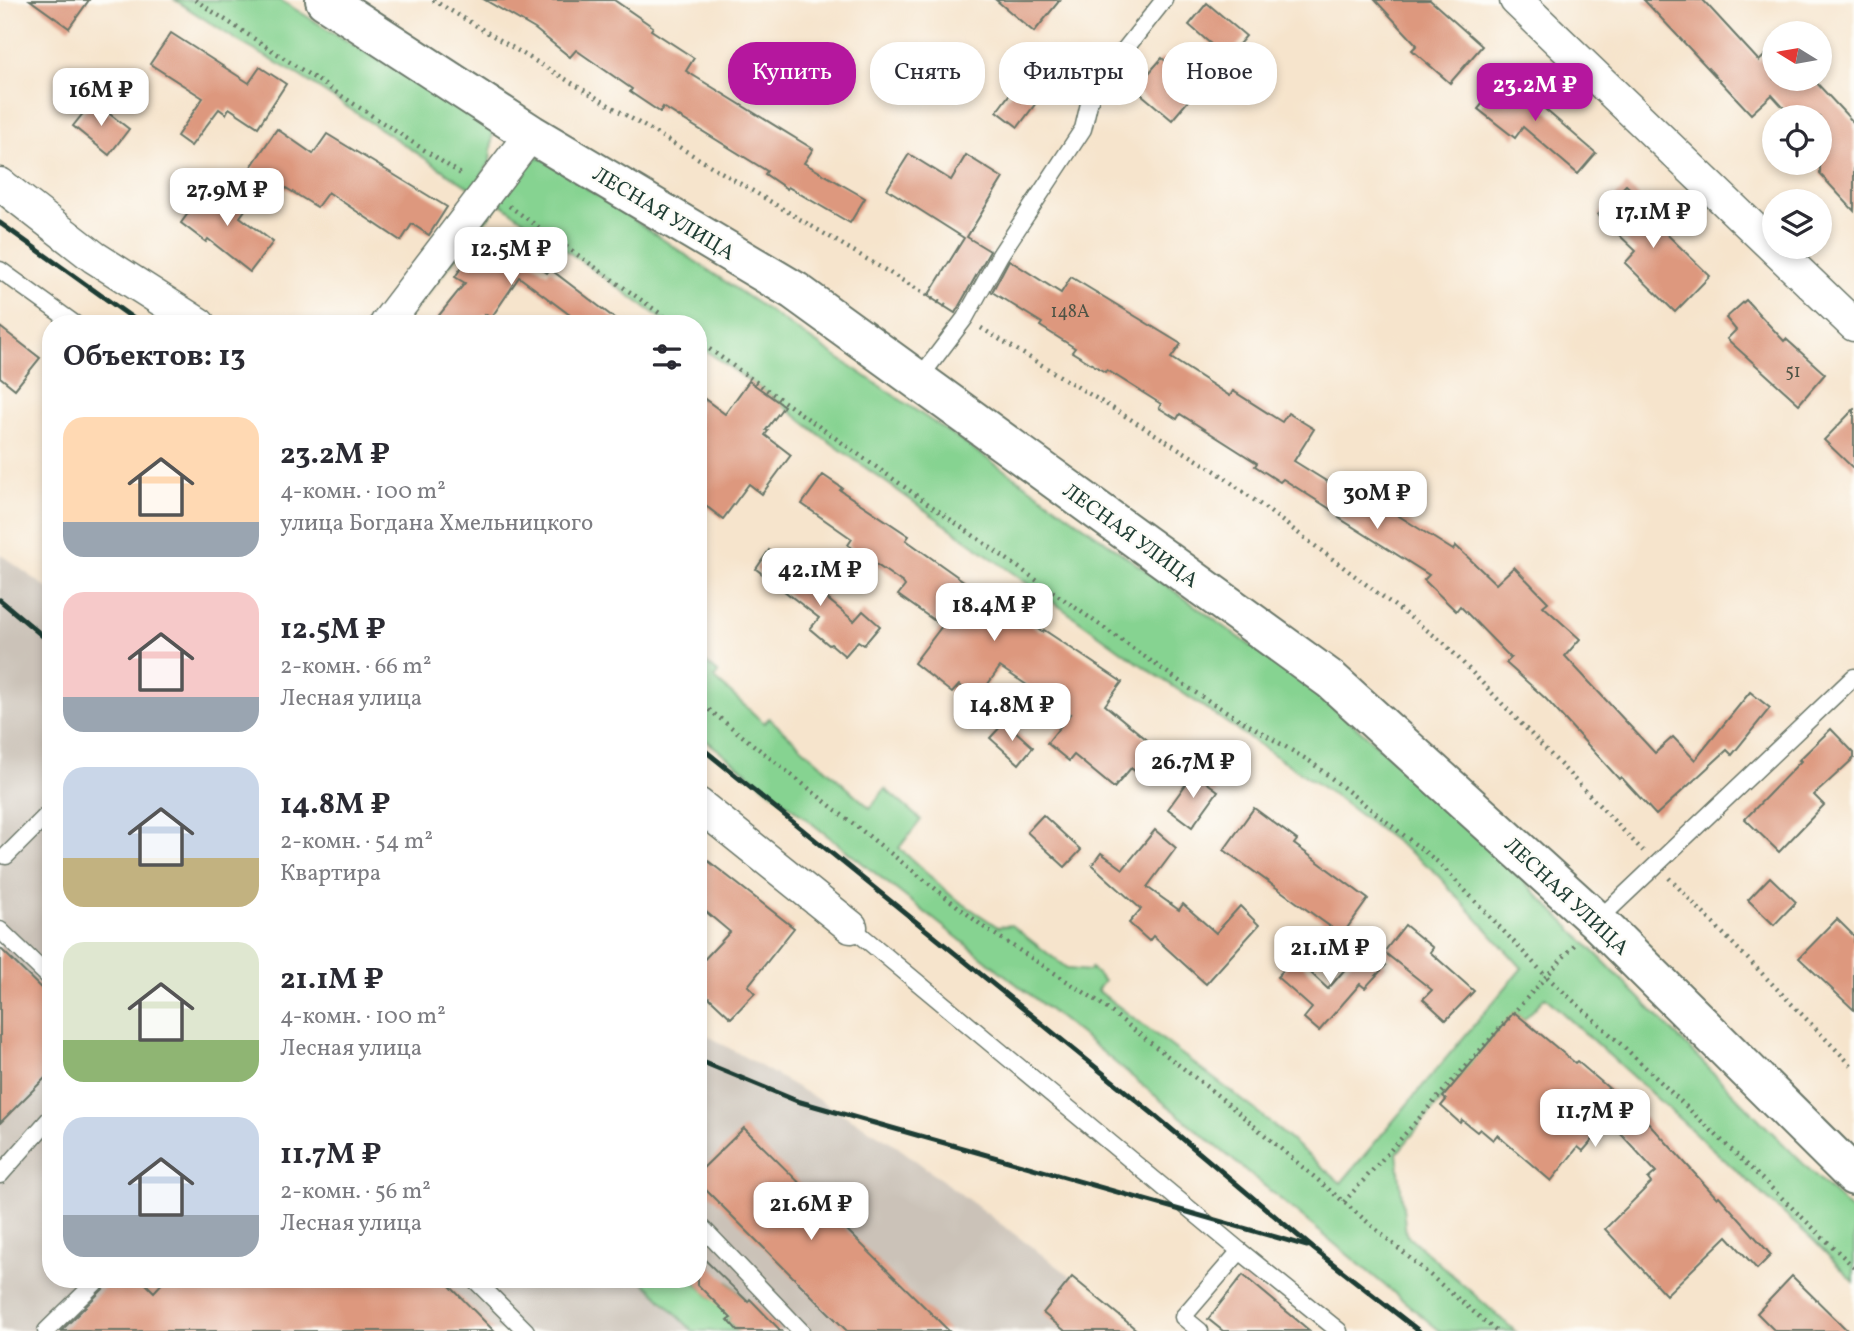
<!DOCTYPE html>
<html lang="ru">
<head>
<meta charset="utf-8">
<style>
	:root { --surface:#fff; --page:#f7f7f7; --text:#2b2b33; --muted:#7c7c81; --accent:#b5179e }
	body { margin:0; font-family:Vollkorn,serif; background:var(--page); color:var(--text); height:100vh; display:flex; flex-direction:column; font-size:26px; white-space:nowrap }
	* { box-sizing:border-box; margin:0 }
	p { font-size:23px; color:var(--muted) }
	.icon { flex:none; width:38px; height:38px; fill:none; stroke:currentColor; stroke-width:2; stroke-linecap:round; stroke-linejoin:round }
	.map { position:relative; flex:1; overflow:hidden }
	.panel { position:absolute; left:42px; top:315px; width:665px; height:973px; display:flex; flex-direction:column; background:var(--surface); border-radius:28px; box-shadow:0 4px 10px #0003 }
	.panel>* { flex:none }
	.banner { position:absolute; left:728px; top:42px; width:665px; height:63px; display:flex; gap:14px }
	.needle { width:46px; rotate:281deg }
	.fabs { position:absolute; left:1762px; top:21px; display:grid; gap:14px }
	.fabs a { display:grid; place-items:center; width:70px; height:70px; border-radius:50%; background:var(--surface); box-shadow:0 4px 10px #0003; font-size:35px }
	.price { position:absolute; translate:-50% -60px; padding:0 16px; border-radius:14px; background:#fff; color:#222; font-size:23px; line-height:46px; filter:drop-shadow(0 2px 4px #0008) }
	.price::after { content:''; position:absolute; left:50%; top:42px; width:21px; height:16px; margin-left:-10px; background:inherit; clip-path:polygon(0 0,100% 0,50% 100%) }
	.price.selected { background:var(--accent); color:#fff }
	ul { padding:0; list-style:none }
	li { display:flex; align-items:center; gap:21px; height:175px; padding:0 21px }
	li span { display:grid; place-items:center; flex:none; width:196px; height:140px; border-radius:21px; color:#555 }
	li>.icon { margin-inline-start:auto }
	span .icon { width:84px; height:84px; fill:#fffc; stroke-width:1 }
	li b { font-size:30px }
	h2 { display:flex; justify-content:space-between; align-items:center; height:84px; padding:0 21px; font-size:30px }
	.chip { padding:0 24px; border-radius:28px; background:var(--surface); box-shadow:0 4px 10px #0003; font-size:24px; line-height:63px }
	.chip.selected { background:var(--accent); color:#fff }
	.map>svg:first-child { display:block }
</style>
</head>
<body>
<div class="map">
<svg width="1854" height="1331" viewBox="0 0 1854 1331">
	<rect width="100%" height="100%" fill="#fdfcf7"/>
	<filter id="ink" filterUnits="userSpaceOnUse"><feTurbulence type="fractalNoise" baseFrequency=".0143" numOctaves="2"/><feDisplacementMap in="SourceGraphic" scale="14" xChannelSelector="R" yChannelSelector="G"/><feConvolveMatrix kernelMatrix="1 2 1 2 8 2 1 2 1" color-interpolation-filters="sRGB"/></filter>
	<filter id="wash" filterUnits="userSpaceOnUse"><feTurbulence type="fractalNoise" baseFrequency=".00686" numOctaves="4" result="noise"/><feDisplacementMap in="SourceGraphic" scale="28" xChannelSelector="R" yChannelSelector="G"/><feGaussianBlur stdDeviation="1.57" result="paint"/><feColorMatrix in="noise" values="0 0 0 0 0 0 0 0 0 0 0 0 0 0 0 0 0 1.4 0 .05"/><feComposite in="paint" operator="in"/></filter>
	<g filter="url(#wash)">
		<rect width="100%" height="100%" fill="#f6e4cc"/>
		<path fill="#cbc2b8" d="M0,554L51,591V1279H698V1030L891,1142L1072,1277L1138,1331H0Z"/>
		<g fill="#86d391" stroke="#528862" stroke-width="2">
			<path d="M175,0H280L493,130L490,162L473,190L300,76L238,41Z"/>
			<path d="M531,155L545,160L1025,484L1307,686C1505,845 1671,1038 1854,1213V1282L1813,1240L1545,997L1524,1020L1514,1013L1397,1153L1406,1234L1515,1331H1440L1089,1041L698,734V656L718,673L714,678L764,723L769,718L870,808L885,789L921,820L899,848L953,897L998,927L1011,925L1068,969L1089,971L1091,968L1104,981L1097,990L1254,1109L1341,1183L1522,968L1433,870L1335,796L1137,662L820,435L772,397L698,345V324H669L500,203L403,324Z"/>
			<path d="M641,1279H692L712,1299L728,1282L748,1302L728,1320L738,1331H693Z"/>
		</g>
		<g id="blocks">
			<g fill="#dd987e">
				<path d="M30,0H89L69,28Z"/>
				<path d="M485,0H614L653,27L651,30L694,58L686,71L813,149L804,163L865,198L850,223L788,187L787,189L765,174L767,171L663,107L660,112L630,92L632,89L576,50L570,57L535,29Z"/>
				<path d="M996,0H1060L1034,32Z"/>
				<path d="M1375,0H1430L1482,46L1450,83L1412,50L1417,45Z"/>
				<path d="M1644,0H1703L1759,61L1774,47V79H1813L1854,123V211L1820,174V117H1792L1772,95L1751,114Z"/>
				<path d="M1207,3L1246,36L1227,58L1189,25Z"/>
				<path d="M171,33L249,83L260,67L286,84L258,127L229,108L226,114L219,109L191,146L177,136L203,98L150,64Z"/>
				<path d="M1162,58L1187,79L1177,91L1188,101L1172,120L1135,89Z"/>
				<path d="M1506,75L1542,103L1540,105L1596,153L1578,174L1523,127L1515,138L1478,109Z"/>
				<path d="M1015,87L1036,103L1018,127L997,111Z"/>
				<path d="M93,101L129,129L109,155L73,126Z"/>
				<path d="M277,129L313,154L327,134L447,207L429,235L412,224L401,241L328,192L317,207L286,188L285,189L271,179L269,181L251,167Z"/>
				<path d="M909,154L951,180L966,155L1003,178L967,237L990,251L955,313L928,296L964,238L887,189Z"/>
				<path d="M210,183L245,210L240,217L273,242L250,272L208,239L206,242L181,223Z"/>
				<path d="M1626,185L1654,211L1649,217L1710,276L1675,312L1625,263L1636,251L1598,215Z"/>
				<path d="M486,231L547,273L550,269L622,324H582L519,277L491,318L485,314L477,324H432L465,283L455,277Z"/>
				<path d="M1009,260L1061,293L1071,277L1181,344L1171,358L1230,396L1233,391L1282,422L1288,413L1314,429L1294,461L1352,497L1367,473L1393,489L1383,506L1453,550L1456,546L1496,584L1514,567L1548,602L1543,606L1580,639L1565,656L1655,753L1673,737L1695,760L1750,692L1770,708L1732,755L1727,750L1656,815L1621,777L1619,779L1546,699L1506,663L1511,658L1460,606L1456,611L1424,580L1429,575L1339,518L1341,516L1283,479L1280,482L1255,466L1257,463L1180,414L1177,419L1159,408L1161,404L1107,370L1105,372L1072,352L1075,348L1040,326L1042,323L992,292Z"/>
				<path d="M1746,300L1784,341L1786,339L1825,374L1799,404L1727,339L1736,330L1726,318Z"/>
				<path d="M0,327L40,358L15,389L0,377Z"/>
				<path d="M749,381L784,406L766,430L768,431L765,435L791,455L762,494L749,484L723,519L698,500V394L725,414Z"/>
				<path d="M1854,409V469L1824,440Z"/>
				<path d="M823,475L842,488L840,490L909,536L906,540L975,589L977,587L1042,632L1044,630L1122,682L1105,705L1163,753L1143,778L1131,768L1114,788L1074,755L1069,761L1047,743L1070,714L1000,667L978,698L959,685L952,693L914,663L942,626L898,595L905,586L903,583L848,545L852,539L802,504Z"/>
				<path d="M769,550L854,621L863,611L880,626L864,645L858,641L845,656L831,644L829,645L810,629L819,618L756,569Z"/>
				<path d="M1005,722L1033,747L1019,764L990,738Z"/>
				<path d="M1831,729L1854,753V758L1814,795L1824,805L1779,852L1745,819L1801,761L1799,760Z"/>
				<path d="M1194,773L1218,791L1192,827L1168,809Z"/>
				<path d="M1254,808L1297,840L1294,844L1368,899L1342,935L1224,850Z"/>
				<path d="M1043,815L1081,850L1065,867L1027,832Z"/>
				<path d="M1155,830L1176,848L1147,887L1179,910L1183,904L1216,933L1240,906L1259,925L1206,984L1153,936L1149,941L1129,923L1141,909L1092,865L1101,853L1123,869Z"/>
				<path d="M698,853L794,928L748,986L755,993L731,1018L698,987V966L730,932L698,905Z"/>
				<path d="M1770,877L1796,902L1774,925L1748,900Z"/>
				<path d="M1837,919L1854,936V1010L1799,958Z"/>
				<path d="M1405,925L1433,948L1430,952L1474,991L1446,1020L1423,999L1432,990L1384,952Z"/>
				<path d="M1365,946L1386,965L1365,988L1360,984L1319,1031L1304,1018L1312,1008L1277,977L1295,958L1328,989Z"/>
				<path d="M0,948L51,998V1072L0,1123Z"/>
				<path d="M1514,1012L1575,1063L1577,1061L1645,1119L1717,1198L1719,1196L1771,1255L1757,1269L1727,1236L1666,1295L1605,1229L1651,1183L1648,1179L1656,1172L1609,1121L1583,1151L1578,1147L1551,1181L1497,1135L1493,1140L1480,1129L1477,1132L1462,1120L1460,1123L1441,1106L1446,1100L1443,1097Z"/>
				<path d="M744,1128L949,1331H847L698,1182V1173Z"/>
				<path d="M698,1253L748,1302L750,1299L781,1331H738L728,1320L731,1318L698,1285Z"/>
				<path d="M1243,1275L1310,1331H1223L1208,1319Z"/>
				<path d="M1792,1276L1848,1331H1775L1757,1313Z"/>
				<path d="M1072,1277L1138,1331H1065L1043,1313Z"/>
				<path d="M113,1279H141L154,1292L166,1279H443L494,1331H61Z"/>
			</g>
		</g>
	</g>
	<g filter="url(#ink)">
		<use href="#blocks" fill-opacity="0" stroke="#6a7769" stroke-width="2"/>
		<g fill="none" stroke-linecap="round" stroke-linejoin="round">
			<g stroke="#6a7769" stroke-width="19">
				<g id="service">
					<path d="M0,270L75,324"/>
					<path d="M918,380L965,318L1000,255L1083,129L1092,91L1164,0"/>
					<path d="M6,856L51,811"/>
					<path d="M1597,921L1854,677"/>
					<path d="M851,927L1240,1251"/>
					<path d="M0,930L51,979"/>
					<path d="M0,1175L51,1117"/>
					<path d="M698,1223L801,1331"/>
					<path d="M474,1279L526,1331"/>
					<path d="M46,1331L99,1279"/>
					<path d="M1200,1331L1183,1317L1240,1251L1339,1331"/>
				</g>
			</g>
			<g stroke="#6a7769" stroke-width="35">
				<g id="minor">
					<path d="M1516,0L1854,325"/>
					<path d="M0,184L94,257L199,324"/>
					<path d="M386,324L531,134"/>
					<path d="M698,804L851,927"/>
				</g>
			</g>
			<g stroke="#6a7769" stroke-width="42">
				<path id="tertiary" d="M325,0L531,134L795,291L1331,680L1597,921L1854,1176"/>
			</g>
			<g stroke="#6a7769" stroke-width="4.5" stroke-dasharray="2 5" stroke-linecap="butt">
				<path d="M195,0L464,176"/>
				<path d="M433,0L947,307"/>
				<path d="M509,206L675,324"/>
				<path d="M981,328L1217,472L1444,643L1643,851"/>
				<path d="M698,341L1199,695L1311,762L1439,863L1546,976L1624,1047L1854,1267"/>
				<path d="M698,701L985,928L1096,1000L1221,1098L1496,1331"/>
				<path d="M1669,878L1854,1068"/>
				<path d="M1344,1202L1577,942"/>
			</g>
			<use href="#service" stroke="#fff" stroke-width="16"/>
			<use href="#minor" stroke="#fff" stroke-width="32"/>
			<use href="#tertiary" stroke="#fff" stroke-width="38"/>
			<g stroke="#1f3d34" stroke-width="5">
				<path d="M0,223L141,324"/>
				<path d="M0,600L51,643"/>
				<path d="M698,745L1152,1113L1314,1249L1419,1331"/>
				<path d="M698,1060L797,1101L1307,1246"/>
			</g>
		</g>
	</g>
	<g text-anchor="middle" stroke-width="5" stroke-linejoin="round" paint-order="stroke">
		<g font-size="18" fill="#4e5446">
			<text x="1070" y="317">148А</text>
			<text x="1793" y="377">51</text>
		</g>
		<g font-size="21" fill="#1f3d34" stroke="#fdfcf7">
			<text transform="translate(664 213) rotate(31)" y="7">ЛЕСНАЯ УЛИЦА</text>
			<text transform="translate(1131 535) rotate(36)" y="7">ЛЕСНАЯ УЛИЦА</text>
			<text transform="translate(1567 896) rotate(43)" y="7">ЛЕСНАЯ УЛИЦА</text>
		</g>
	</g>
</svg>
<div class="fabs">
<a><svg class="needle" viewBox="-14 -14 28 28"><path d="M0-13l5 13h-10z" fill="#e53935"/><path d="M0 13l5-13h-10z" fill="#7c7c81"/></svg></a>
<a><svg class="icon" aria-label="locate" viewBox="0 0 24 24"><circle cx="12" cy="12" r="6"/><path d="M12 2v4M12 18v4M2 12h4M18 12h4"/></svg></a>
<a><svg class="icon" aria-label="layers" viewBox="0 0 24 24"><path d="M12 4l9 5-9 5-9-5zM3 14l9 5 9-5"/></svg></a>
</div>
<b class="price selected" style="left:1535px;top:123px">23.2M ₽</b>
<b class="price" style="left:101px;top:128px">16M ₽</b>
<b class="price" style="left:227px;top:228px">27.9M ₽</b>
<b class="price" style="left:1653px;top:250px">17.1M ₽</b>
<b class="price" style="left:511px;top:287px">12.5M ₽</b>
<b class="price" style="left:1377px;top:531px">30M ₽</b>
<b class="price" style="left:820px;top:608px">42.1M ₽</b>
<b class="price" style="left:994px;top:643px">18.4M ₽</b>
<b class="price" style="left:1012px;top:743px">14.8M ₽</b>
<b class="price" style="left:1193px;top:800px">26.7M ₽</b>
<b class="price" style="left:1330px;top:986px">21.1M ₽</b>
<b class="price" style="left:1595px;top:1149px">11.7M ₽</b>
<b class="price" style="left:811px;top:1242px">21.6M ₽</b>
<div class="banner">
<a class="chip selected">Купить</a>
<a class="chip">Снять</a>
<a class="chip">Фильтры</a>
<a class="chip">Новое</a>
</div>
<section class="panel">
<h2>Объектов: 13<svg class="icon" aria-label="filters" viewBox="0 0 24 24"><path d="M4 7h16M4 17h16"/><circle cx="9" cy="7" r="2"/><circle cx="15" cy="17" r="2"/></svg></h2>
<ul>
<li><span style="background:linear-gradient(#ffd9b3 75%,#9aa5b1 0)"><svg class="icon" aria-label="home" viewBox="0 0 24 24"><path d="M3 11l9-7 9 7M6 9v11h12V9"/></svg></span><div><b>23.2M ₽</b><p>4-комн. · 100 m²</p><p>улица Богдана Хмельницкого</p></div></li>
<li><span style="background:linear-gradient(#f6c9c9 75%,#9aa5b1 0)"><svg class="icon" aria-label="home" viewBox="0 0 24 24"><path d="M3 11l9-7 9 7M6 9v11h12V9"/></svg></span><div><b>12.5M ₽</b><p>2-комн. · 66 m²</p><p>Лесная улица</p></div></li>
<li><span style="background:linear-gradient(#c9d6e8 65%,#c2b280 0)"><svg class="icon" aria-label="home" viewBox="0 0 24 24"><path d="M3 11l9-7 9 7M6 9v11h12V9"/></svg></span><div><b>14.8M ₽</b><p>2-комн. · 54 m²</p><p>Квартира</p></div></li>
<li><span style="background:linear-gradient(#dfe7d0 70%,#8fb573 0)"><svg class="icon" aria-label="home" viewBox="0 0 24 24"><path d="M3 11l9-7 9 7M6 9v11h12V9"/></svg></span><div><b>21.1M ₽</b><p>4-комн. · 100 m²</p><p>Лесная улица</p></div></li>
<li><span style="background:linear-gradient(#c9d6e8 70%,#9aa5b1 0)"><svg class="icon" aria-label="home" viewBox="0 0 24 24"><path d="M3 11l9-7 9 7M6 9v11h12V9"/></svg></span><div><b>11.7M ₽</b><p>2-комн. · 56 m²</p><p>Лесная улица</p></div></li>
</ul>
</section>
</div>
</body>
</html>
